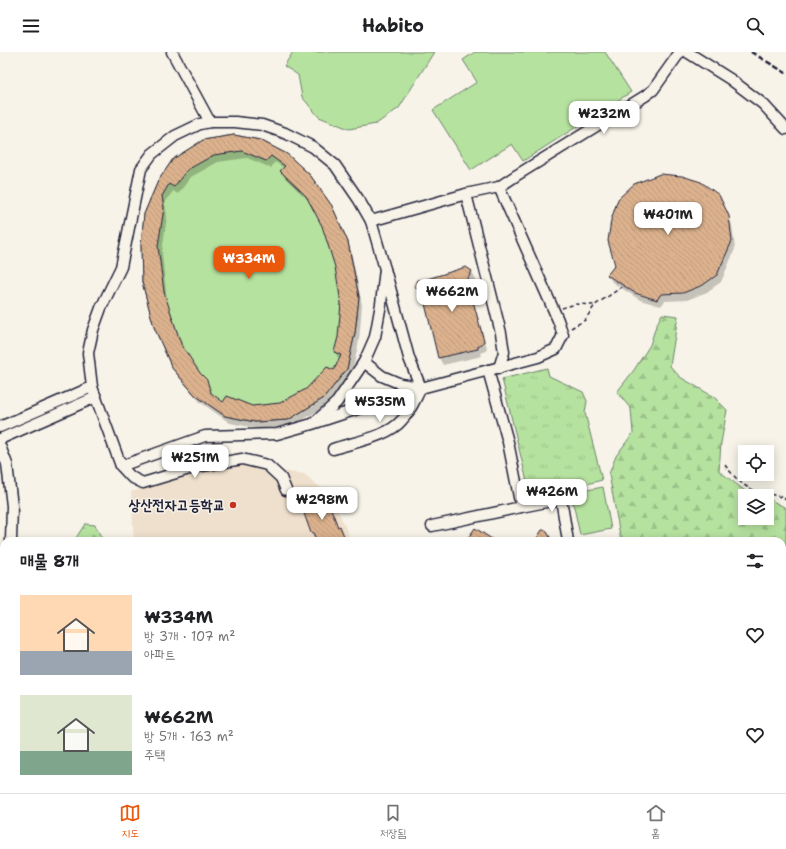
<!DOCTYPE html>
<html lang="ko">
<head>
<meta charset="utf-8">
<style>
	:root { --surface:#fff; --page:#f6f6f6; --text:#202124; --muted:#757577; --line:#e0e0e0; --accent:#ea580c }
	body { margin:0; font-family:"Shantell Sans","Poor Story",sans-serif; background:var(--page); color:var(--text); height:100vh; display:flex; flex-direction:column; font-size:15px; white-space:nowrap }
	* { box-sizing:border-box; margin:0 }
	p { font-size:13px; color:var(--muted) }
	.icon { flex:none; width:22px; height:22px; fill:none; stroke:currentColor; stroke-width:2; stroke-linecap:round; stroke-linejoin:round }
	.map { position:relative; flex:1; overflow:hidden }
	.drawer { position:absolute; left:0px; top:485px; width:786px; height:256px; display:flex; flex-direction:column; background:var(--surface); border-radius:12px 12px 0 0; box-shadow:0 2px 10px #0003 }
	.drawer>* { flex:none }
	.fabs { position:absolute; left:738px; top:393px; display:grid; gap:8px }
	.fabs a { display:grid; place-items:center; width:36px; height:36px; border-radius:0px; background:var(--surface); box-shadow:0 2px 10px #0003; font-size:20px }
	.price { position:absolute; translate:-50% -34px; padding:0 9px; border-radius:8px; background:#fff; color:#222; font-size:13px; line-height:26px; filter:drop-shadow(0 1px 2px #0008) }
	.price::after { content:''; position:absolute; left:50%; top:24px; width:12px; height:9px; margin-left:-6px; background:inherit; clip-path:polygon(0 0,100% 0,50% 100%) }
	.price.active { background:var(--accent); color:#fff }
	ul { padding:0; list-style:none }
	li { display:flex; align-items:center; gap:12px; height:100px; padding:0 20px }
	li span { display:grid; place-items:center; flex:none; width:112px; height:80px; border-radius:0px; color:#555 }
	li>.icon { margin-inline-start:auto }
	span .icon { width:48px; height:48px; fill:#fffc; stroke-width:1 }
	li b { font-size:17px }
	h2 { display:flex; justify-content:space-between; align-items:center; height:48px; padding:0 20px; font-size:17px }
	header { display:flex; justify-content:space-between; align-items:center; height:52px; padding:0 20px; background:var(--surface); font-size:18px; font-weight:700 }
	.dock { display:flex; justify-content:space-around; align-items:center; height:56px; border-top:1px solid var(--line); background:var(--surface); font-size:11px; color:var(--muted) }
	.dock a { display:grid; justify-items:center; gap:2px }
	.dock .active { color:var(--accent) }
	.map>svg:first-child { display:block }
</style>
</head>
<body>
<header><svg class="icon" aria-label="menu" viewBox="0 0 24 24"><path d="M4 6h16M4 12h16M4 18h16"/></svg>Habito<svg class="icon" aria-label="search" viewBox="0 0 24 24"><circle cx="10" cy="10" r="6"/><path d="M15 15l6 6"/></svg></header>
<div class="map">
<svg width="786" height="741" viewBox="0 0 786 741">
	<defs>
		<pattern id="grass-tufts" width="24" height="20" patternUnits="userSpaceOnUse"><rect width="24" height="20" fill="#b6e29f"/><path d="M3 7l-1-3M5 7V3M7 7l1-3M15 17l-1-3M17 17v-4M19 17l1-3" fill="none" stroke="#9cc28a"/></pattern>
		<pattern id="forest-firs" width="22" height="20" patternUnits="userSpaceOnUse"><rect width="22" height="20" fill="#b6e29f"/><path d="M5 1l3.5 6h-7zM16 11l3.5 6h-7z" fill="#9cc28a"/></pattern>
		<pattern id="building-back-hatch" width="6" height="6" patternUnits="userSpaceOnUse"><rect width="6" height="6" fill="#dcb28d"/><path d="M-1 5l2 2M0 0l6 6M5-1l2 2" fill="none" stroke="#bc997b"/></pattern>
	</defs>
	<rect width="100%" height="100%" fill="#f7f3e8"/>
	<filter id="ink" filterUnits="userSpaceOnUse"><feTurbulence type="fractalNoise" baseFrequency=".025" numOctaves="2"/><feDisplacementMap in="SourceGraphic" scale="8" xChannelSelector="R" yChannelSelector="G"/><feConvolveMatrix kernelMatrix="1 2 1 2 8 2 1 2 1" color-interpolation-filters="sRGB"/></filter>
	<g filter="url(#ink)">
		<g fill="#efe0cd">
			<path d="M241,413L304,422L327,441L341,465L351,489H134L131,440L198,420Z"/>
			<path d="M782,659H786V741H657L654,737H782Z"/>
		</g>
		<path fill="url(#grass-tufts)" stroke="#6c826d" d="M547,316L549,324L583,340L587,349L585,361L602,428L537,445L530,442L502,327Z"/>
		<g fill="url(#forest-firs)" stroke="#6c826d">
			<path d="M662,262L678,264L670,314L680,325L714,345L727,358L721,391L719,419L748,441L759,444H745V466H767V446L786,456V655L782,656V489H621L609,422L616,404L633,381L631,357L617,340L634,318L650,293L656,274Z"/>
			<path d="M85,472L95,473L103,489H74Z"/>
			<path d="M51,737H266L260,741H54Z"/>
		</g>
		<g fill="#b6e29f" stroke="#6c826d">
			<path d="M293,0H434L399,56L376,72L349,77L319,65L302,45L298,23L284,14Z"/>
			<path d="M475,0H605L631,40L523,109L512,92L471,118L433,58L477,30L463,8Z"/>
			<path d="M234,83L260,88L287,102L310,123L332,154L348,190L359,245L355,281L347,317L324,346L288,368L255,370L225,364L195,343L172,316L154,275L142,230L141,193L144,162L158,129L173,107L203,88Z"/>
			<path d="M603,435L611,477L580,483L571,441Z"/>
		</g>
		<g fill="#0003" fill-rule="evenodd">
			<path d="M259,89L331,155L351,198L362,253L359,289L351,325L328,353L292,374L260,377L230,371L200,350L178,323L142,193L173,108ZM247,106L271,116L275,110L284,116L281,119L285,126L311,151L323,174L336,215L342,251L339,285L335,300L339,307L335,319L307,338L280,352L251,355L223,351L213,343L206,329L199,321L184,298L167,248L162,201L167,164L165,151L173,139L178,142L191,125L218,110Z"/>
			<path d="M722,151L732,173L735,197L721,230L707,240L687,248L665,249L661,254L640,248L612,230L608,223Z"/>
			<path d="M466,216L472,220L476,227L470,236L487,296L486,299L481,301L482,304L443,313L439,306L425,245L419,241L415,234L424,229Z"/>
			<path d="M326,445L338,476L340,475L346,489H317L311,480Z"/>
			<path d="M522,486H553L555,489H508Z"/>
			<path d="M786,716V735L782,736V717Z"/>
			<path d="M687,737H778L763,741H688Z"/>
		</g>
		<g fill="url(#building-back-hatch)" stroke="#22223b" fill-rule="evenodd">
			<path d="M234,83L260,88L287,102L310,123L332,154L348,190L359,245L355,281L347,317L324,346L288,368L255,370L225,364L195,343L172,316L154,275L142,230L141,193L144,162L158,129L173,107L203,88ZM242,99L266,109L271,104L285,114L280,119L306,144L322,174L335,215L341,251L338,285L334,300L341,303L334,318L327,315L306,337L280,351L252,354L227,344L223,350L211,341L207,328L200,321L181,292L164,240L158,194L164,156L162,144L169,132L174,135L187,118L214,103Z"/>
			<path d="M660,122L682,124L701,130L719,143L729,164L732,189L717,223L703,233L683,241L661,242L657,248L635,241L607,223L615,213L608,189L611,168L618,147L634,132Z"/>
			<path d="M466,215L472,219L467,228L484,289L482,292L478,294V297L438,306L422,239L414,234L417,228H424Z"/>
			<path d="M326,444L338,475L340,474L346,489H316L313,480L311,481L301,453Z"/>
			<path d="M475,476L495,489H466Z"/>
			<path d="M542,478H546L552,489H535Z"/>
		</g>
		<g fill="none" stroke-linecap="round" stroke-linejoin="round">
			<g stroke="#22223b" stroke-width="13">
				<g id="minor">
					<path d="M172,0L210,70"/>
					<path d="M687,0L730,27L763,52L786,77"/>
					<path d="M210,70H235L262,73L285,81L313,95L335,113L359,148L371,169L466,142L499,135L558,268L563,283L556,297L538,305L421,336L312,372L277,382L205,384L121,414L92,335L88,301L93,278L101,256L121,215L141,117L152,102L175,84L200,72Z"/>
					<path d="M499,135L517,123L645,44L653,38L680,0"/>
					<path d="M466,142L501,281L504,300L499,316"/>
					<path d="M364,310L382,324L401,332L420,335"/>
					<path d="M315,370L337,350L364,310L375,285L381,252L385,217L371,169"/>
					<path d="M0,375L92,335"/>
					<path d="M0,387L96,345"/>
					<path d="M0,394L7,412L12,454L11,489"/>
					<path d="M333,397C354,390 388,385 402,368C411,359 415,347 421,336L409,306L385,217"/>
					<path d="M121,414L131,425L143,431L196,415L242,407L267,413L281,426L286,438"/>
					<path d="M521,455L561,447L568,489"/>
					<path d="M432,474L521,455L508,390L488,318"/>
					<path d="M0,653L4,650"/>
					<path d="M4,700V688"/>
					<path d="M0,736L7,741"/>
					<path d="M25,737L28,741"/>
					<path d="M541,737L542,741"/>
					<path d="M13,741L16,737"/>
					<path d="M301,741L306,737"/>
					<path d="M420,741L427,737"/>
					<path d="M489,741H513"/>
				</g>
			</g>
			<g stroke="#22223b" stroke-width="1.5" stroke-dasharray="4 3" stroke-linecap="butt">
				<path d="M562,256L576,252L595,253"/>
				<path d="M571,276L585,268L595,253L622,235"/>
				<path d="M725,413C734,425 744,436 759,440C769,442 776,443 786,447"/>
				<path d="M782,560H786"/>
				<path d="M123,741L125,737"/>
			</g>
			<use href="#minor" stroke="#f7f3e8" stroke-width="10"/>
			<path stroke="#22223b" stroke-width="2.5" stroke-dasharray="6 3" stroke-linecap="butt" d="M751,0L786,21"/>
		</g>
	</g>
	<circle fill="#c8321e" stroke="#f7f3e8" stroke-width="1.5" cx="233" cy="453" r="4"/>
	<g text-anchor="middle" stroke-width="3" stroke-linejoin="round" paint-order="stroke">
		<g font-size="15" font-weight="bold" fill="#22223b" stroke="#f7f3e8" text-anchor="end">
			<text x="225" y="458">상산전자고등학교</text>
		</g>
	</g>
</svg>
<div class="fabs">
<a><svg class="icon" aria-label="locate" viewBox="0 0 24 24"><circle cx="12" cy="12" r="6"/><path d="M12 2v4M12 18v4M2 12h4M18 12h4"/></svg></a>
<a><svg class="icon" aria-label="layers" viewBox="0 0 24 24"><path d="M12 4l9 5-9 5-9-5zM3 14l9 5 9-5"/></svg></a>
</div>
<b class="price" style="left:604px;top:83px">₩232M</b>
<b class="price" style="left:668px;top:184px">₩401M</b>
<b class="price active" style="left:249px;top:228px">₩334M</b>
<b class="price" style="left:452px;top:261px">₩662M</b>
<b class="price" style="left:380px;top:371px">₩535M</b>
<b class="price" style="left:195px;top:427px">₩251M</b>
<b class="price" style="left:552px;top:461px">₩426M</b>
<b class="price" style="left:322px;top:469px">₩298M</b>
<section class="drawer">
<h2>매물 8개<svg class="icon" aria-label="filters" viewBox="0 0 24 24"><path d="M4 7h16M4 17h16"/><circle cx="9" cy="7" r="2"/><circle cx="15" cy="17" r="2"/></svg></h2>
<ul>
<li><span style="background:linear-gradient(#ffd9b3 70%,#9aa5b1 0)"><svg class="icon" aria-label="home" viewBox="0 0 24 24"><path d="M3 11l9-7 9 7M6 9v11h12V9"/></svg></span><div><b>₩334M</b><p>방 3개 · 107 m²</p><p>아파트</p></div><svg class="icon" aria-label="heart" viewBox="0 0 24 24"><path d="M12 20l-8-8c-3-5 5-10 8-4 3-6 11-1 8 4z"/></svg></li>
<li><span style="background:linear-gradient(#dfe7d0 70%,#7fa58c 0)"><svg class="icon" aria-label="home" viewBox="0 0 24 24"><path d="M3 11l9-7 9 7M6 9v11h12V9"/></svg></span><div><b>₩662M</b><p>방 5개 · 163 m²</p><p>주택</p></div><svg class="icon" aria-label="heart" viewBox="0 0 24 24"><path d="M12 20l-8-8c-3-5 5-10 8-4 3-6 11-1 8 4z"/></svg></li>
</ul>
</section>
</div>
<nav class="dock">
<a class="active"><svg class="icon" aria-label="map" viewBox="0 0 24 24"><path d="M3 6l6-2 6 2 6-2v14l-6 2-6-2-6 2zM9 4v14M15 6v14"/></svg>지도</a>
<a><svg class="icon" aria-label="saved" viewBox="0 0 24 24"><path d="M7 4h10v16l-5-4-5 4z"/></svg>저장됨</a>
<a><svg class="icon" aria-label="home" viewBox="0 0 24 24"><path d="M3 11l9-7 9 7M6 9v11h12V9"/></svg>홈</a>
</nav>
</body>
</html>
